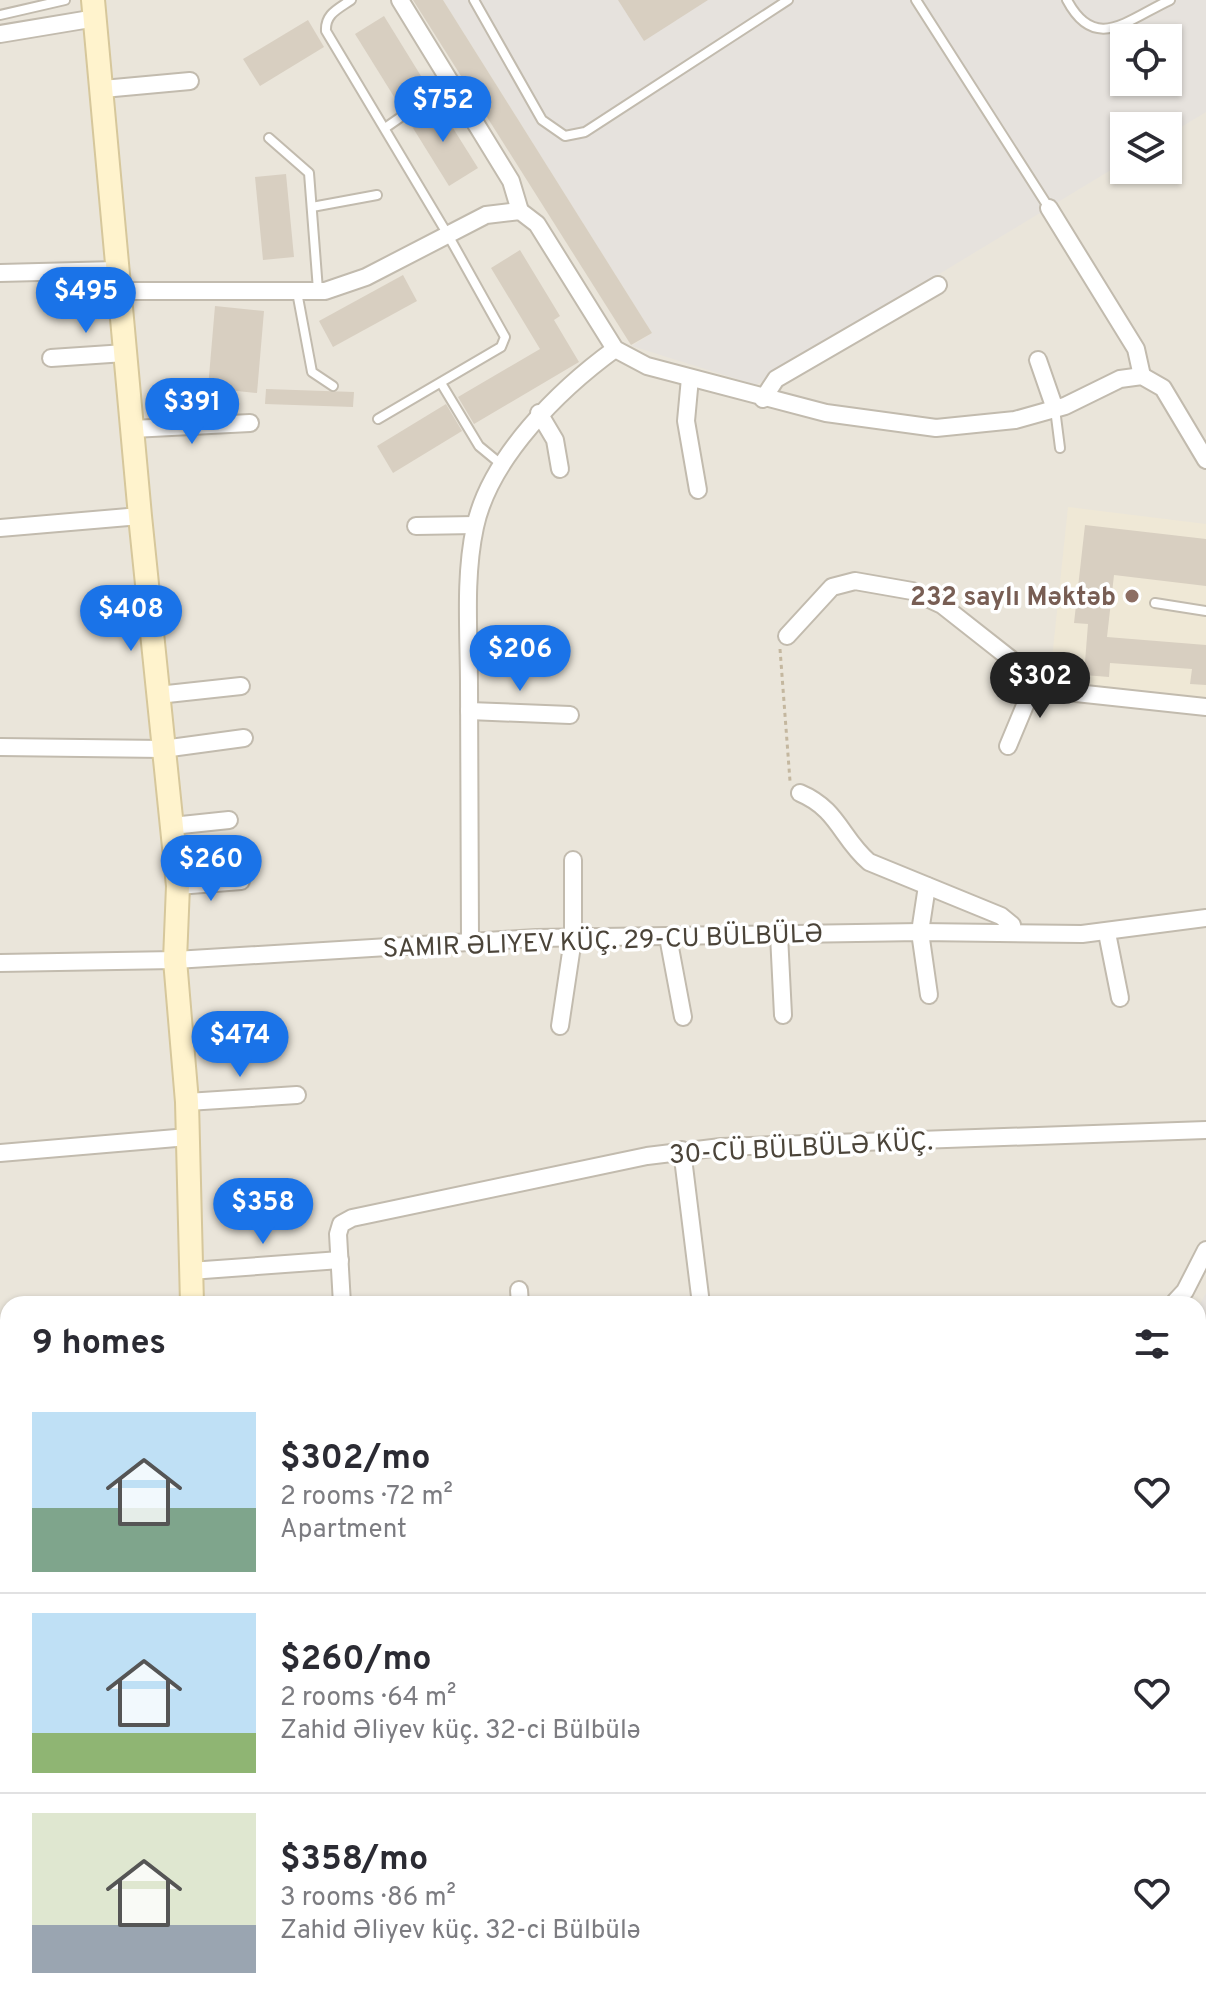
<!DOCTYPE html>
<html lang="en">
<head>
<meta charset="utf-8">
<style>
	:root { --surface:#fff; --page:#f2f2f3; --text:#2b2b33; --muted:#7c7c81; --line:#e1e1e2; --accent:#1a73e8 }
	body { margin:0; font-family:Overpass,sans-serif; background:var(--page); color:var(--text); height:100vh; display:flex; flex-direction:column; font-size:30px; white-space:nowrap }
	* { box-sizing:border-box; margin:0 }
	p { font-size:26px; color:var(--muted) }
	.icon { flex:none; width:44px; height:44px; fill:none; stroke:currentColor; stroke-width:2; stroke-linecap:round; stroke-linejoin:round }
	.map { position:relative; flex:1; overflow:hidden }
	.panel { position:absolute; left:0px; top:1296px; width:1206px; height:712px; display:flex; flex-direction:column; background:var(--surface); border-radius:24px 24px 0 0; box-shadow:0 2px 6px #0004 }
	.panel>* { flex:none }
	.tools { position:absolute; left:1110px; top:24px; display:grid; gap:16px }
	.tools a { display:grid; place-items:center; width:72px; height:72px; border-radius:0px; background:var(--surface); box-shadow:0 2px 6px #0004; font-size:40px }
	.price { position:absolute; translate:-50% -68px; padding:0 18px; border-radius:28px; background:var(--accent); color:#fff; font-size:26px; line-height:52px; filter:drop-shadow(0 2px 4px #0008) }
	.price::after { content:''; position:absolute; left:50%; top:48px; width:24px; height:18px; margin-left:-12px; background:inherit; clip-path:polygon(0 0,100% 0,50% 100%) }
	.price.selected { background:#222; color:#fff }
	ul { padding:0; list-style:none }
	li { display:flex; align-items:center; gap:24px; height:200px; padding:0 32px }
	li+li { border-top:2px solid var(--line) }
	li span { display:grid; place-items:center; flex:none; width:224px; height:160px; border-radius:0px; color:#555 }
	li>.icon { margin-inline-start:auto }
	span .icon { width:96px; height:96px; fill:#fffc; stroke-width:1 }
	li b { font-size:34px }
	h2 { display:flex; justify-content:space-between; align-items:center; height:96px; padding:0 32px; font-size:34px }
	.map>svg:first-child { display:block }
</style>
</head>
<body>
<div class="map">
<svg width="1206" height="2008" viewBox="0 0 1206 2008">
	<rect width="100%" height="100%" fill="#f6f3ec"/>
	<path fill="#eae5da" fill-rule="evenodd" d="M0,0H1206V2008H0ZM1124,38H1168V82H1124ZM1124,126H1168V170H1124ZM8,1304H1198V2000H8Z"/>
	<g fill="#e6e2dd" fill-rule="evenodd">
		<path d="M443,0H1206V112L1168,135V126H1124V162L756,385L632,346L652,333ZM1124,38H1168V82H1124Z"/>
		<path d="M1206,1293V1402L1198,1394V1308Z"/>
	</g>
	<path fill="#efe8d6" d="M1068,507L1206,524V698L1064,683L1051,668Z"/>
	<g fill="#d8cfc1">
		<path d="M413,0H443L652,333L631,345Z"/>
		<path d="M618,0H708L644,41Z"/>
		<path d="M384,16L429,89L401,108L355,34Z"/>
		<path d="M308,20L324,47L260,86L243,59Z"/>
		<path d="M436,101L478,168L449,186L408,120Z"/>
		<path d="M286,174L294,257L263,260L255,177Z"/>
		<path d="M520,250L560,316L554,320L579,362L474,424L458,397L540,349L491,268Z"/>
		<path d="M403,275L417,301L333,347L319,321Z"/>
		<path d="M215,306L264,311L257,393L208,388Z"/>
		<path d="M266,389L354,392L353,407L265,404Z"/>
		<path d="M446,404L462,431L393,473L377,446Z"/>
		<path d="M1085,525L1206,539V586L1114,575L1107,637L1206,645V685L1190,684L1192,669L1110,663L1109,677L1084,675L1088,624L1074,623Z"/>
	</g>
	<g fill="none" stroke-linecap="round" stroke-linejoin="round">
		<g stroke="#c2bbae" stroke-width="12">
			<g id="lane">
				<path d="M351,0C338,9 325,14 326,31L448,235L505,337L501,347L378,419"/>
				<path d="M474,0L542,120L565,136L585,132L788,0"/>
				<path d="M916,0L1049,208"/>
				<path d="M1067,0C1095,53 1127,20 1170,0"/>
				<path d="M0,15L65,0"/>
				<path d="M385,128L450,83"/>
				<path d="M269,138L309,173L318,290"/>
				<path d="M312,207L377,195"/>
				<path d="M297,292L312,372L333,386"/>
				<path d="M441,383L479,446L502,465"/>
				<path d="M1055,409L1060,448"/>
				<path d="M1155,603L1206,611"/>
			</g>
		</g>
		<g stroke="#c2bbae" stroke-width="20">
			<g id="street">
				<path d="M400,0L511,181L520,211"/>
				<path d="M0,34L96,18"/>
				<path d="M103,89L190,81"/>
				<path d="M1049,208L1136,349L1142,376"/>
				<path d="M0,273L117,270"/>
				<path d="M120,291H325L366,277L486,215L520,211L537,224L615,349L647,366L826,413L936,428L1015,420L1065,406L1120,379L1142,376L1163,388L1206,460"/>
				<path d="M51,358L125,353"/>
				<path d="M1038,360L1055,409"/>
				<path d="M690,378L686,421L698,490"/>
				<path d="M763,399L776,379L938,285"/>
				<path d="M539,413L555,440L560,469"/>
				<path d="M132,429L250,423"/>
				<path d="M416,526L475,525"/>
				<path d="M0,528L140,516"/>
				<path d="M787,636L832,587L855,581L912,591L942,605L1036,679L1076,693L1206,707"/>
				<path d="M158,695L241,686"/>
				<path d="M469,711L570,715"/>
				<path d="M1008,746L1036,679"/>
				<path d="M0,747L163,749L244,738"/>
				<path d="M800,793C838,809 841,838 869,862L1001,916L1012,925L1009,932"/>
				<path d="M172,826L229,820"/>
				<path d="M178,886L241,881"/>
				<path d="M927,886L920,932L929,995"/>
				<path d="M1107,933L1120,998"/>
				<path d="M779,935L783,1015"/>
				<path d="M668,937L683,1017"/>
				<path d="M470,940C470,855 470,770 469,685C469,633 464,578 475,527C490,457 560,389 615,349"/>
				<path d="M0,963L175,960L536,938L920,932L1082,934L1206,918"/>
				<path d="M560,1026L573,939V860"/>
				<path d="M187,1102L297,1095"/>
				<path d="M682,1150L701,1304"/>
				<path d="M0,1153L188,1137"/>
				<path d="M190,1271L340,1260"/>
				<path d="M519,1290L520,1304"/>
				<path d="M342,1304L338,1234L341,1224L352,1218L647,1156L721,1147L1206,1130"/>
				<path d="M1173,1304L1185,1291L1206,1250"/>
				<path d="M0,1440L8,1443"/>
				<path d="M0,1651L8,1650"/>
				<path d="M0,1896H8"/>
				<path d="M1198,1993L1205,2008"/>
			</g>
		</g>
		<g stroke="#d6c79b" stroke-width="26">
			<g id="secondary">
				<path d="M93,0L140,516L178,886L175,960L187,1102L192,1304"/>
				<path d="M227,2000V2008"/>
			</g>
		</g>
		<path stroke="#c4b79f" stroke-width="3" stroke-dasharray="4 4" stroke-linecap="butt" d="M780,649L790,781"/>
		<use href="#lane" stroke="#fff" stroke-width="8"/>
		<use href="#street" stroke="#fff" stroke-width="16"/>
		<use href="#secondary" stroke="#fff3cd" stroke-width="22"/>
	</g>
	<circle fill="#8d6e63" stroke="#fff" stroke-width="3" cx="1132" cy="596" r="8"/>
	<g text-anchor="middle" stroke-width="7" stroke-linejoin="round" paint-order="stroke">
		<g font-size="26" font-weight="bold" fill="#785e54" stroke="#fff" text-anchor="end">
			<text x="1116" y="605">232 saylı Məktəb</text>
		</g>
		<g font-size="26" fill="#4b4439" stroke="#fff">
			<text transform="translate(603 940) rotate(-2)" y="9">SAMIR ƏLIYEV KÜÇ. 29-CU BÜLBÜLƏ</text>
			<text transform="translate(801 1147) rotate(-3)" y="9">30-CÜ BÜLBÜLƏ KÜÇ.</text>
		</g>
	</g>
</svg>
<div class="tools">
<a><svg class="icon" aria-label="locate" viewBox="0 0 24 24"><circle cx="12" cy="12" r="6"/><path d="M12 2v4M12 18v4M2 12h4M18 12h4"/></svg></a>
<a><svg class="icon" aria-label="layers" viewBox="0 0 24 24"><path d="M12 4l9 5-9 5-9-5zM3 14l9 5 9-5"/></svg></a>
</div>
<b class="price" style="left:443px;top:144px">$752</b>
<b class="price" style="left:86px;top:335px">$495</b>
<b class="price" style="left:192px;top:446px">$391</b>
<b class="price" style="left:131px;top:653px">$408</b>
<b class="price" style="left:520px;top:693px">$206</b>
<b class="price selected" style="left:1040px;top:720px">$302</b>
<b class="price" style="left:211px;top:903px">$260</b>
<b class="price" style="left:240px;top:1079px">$474</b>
<b class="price" style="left:263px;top:1246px">$358</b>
<section class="panel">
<h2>9 homes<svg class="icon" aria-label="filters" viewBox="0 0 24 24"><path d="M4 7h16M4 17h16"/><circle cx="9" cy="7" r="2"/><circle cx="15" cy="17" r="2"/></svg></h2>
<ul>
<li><span style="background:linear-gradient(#bfe0f5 60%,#7fa58c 0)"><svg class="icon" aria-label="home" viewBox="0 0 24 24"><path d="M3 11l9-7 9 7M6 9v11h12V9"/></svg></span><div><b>$302/mo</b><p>2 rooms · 72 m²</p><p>Apartment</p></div><svg class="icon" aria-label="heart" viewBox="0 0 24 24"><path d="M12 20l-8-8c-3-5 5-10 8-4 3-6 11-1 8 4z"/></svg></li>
<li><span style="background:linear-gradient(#bfe0f5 75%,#8fb573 0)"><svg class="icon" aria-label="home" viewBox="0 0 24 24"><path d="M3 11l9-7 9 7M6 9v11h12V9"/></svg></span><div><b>$260/mo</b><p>2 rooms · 64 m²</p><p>Zahid Əliyev küç. 32-ci Bülbülə</p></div><svg class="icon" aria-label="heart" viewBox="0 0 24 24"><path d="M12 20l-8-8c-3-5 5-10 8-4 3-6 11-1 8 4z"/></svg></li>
<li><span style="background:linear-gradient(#dfe7d0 70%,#9aa5b1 0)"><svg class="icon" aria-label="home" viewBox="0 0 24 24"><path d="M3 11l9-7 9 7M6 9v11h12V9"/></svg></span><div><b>$358/mo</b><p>3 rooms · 86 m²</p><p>Zahid Əliyev küç. 32-ci Bülbülə</p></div><svg class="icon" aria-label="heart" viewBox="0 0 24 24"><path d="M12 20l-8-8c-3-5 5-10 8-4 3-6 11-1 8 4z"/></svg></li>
</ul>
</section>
</div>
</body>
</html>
